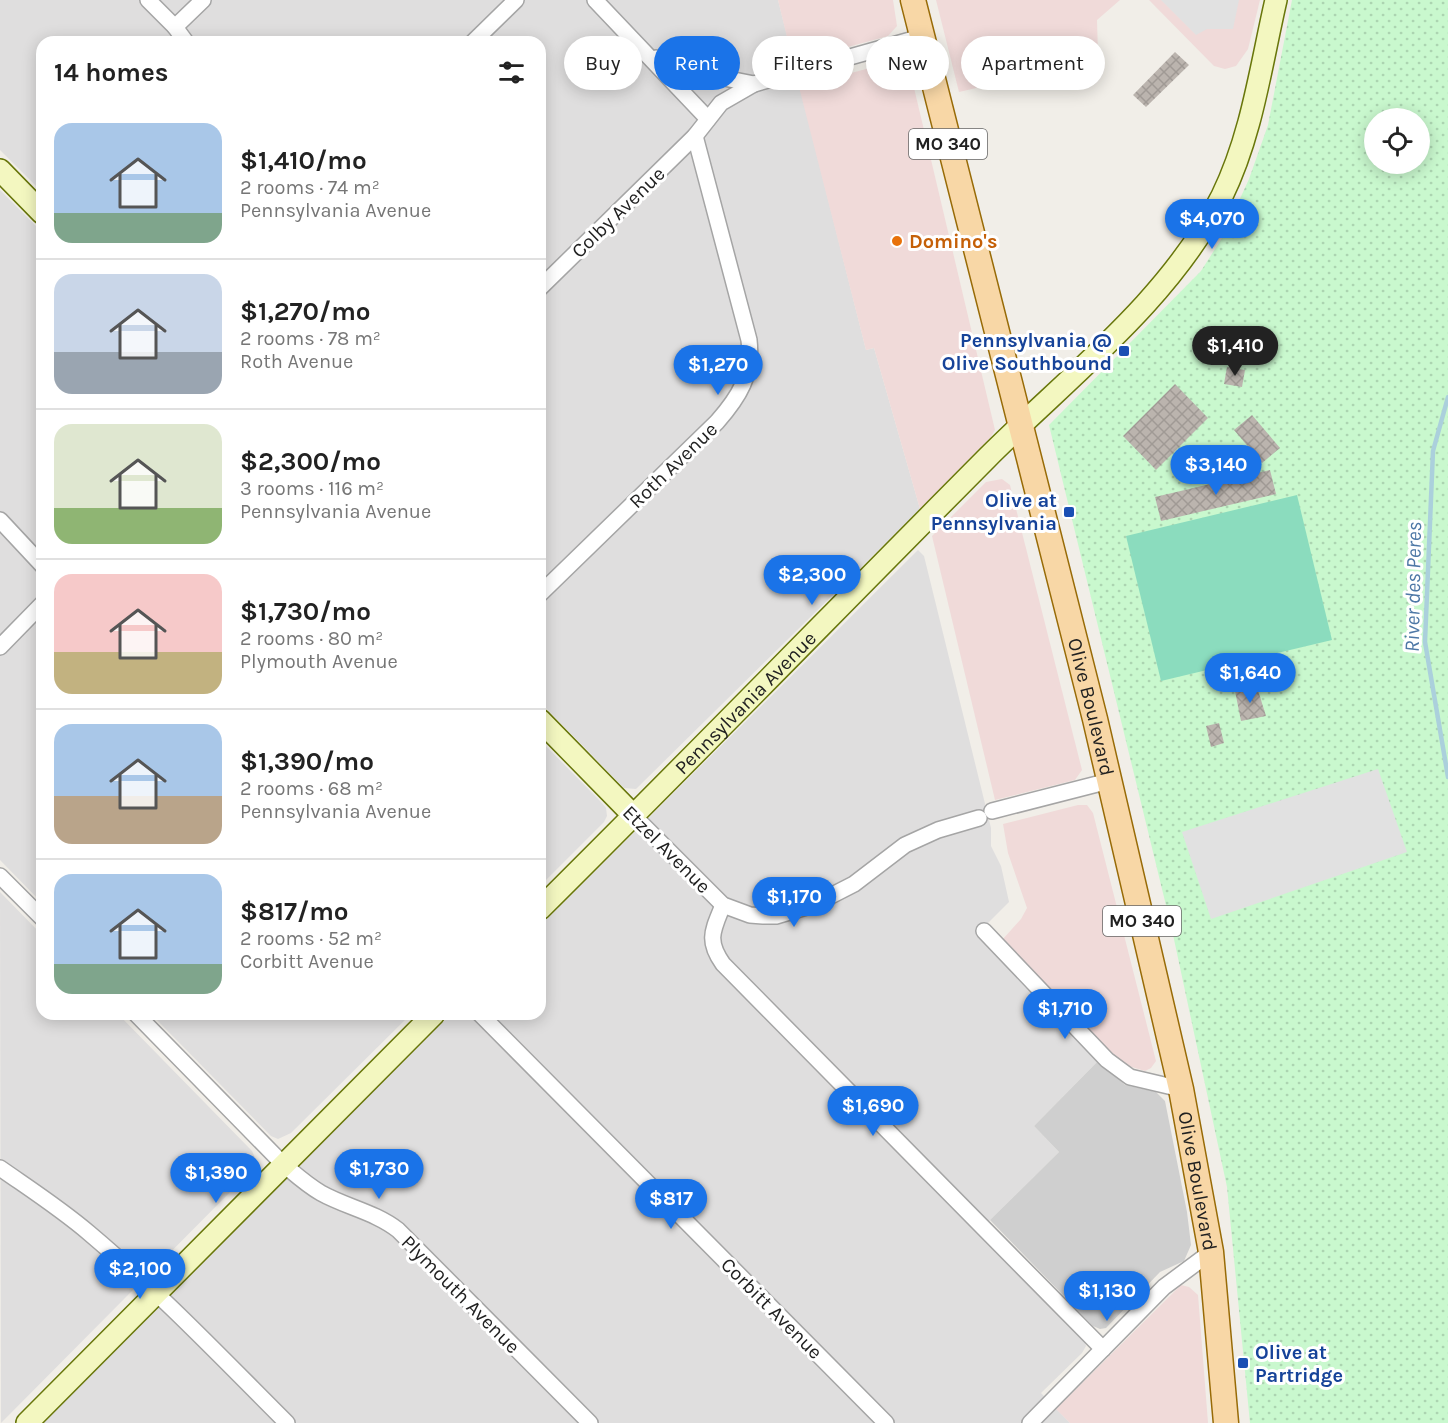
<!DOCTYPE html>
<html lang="en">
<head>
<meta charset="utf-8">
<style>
	:root { --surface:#fff; --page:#f6f6f6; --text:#222; --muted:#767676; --line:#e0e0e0; --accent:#1a73e8 }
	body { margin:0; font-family:Karla,sans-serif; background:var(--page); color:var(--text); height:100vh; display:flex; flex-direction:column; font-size:22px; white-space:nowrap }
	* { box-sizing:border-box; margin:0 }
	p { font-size:20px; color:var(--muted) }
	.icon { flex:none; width:33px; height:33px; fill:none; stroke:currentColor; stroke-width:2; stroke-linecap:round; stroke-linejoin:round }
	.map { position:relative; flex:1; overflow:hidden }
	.details { position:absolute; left:36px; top:36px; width:510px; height:984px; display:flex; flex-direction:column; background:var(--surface); border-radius:18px; box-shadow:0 3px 15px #0003 }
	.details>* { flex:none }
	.guide { position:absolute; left:564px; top:36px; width:570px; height:54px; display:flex; gap:12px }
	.controls { position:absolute; left:1364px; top:108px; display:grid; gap:12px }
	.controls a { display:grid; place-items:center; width:66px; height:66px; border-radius:50%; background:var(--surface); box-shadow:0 3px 15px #0003; font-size:30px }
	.price { position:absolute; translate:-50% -51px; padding:0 14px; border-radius:21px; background:var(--accent); color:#fff; font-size:20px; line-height:39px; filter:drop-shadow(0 2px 3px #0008) }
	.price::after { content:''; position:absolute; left:50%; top:36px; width:18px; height:14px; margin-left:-9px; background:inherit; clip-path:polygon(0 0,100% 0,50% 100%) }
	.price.active { background:#222; color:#fff }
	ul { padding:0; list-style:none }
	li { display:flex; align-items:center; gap:18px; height:150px; padding:0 18px }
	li+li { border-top:2px solid var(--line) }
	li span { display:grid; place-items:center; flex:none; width:168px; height:120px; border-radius:18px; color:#555 }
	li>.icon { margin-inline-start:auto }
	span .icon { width:72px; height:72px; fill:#fffc; stroke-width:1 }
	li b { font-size:26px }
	h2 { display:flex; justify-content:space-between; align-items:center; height:72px; padding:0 18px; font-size:26px }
	.chip { padding:0 21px; border-radius:27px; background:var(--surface); box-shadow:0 3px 15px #0003; font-size:21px; line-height:54px }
	.chip.active { background:var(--accent); color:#fff }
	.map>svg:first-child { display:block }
</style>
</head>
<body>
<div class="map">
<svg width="1448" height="1423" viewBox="0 0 1448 1423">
	<defs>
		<pattern id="park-dots" width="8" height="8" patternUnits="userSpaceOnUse" patternTransform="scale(1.5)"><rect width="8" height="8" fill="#c9f8ce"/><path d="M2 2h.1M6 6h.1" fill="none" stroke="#acd4b1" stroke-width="1.8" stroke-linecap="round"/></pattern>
		<pattern id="building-cross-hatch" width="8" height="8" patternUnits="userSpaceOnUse" patternTransform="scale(1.5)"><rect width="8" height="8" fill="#bbb4ae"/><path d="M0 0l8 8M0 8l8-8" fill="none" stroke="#a09a95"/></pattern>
	</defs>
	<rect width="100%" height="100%" fill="#f1eee8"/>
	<g fill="#dfdede">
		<path d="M0,0H778L866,350L874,348L920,509L636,789L624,788L540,702V42H42V192L0,150Z"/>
		<path d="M0,190L42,232V903L0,860Z"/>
		<path d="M918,550L924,556L991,828V846L1001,866L1009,902L976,935L1098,1061L1034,1126L1059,1152L977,1233L1084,1340L1086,1346L1082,1353L1041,1393L1070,1423H43L451,1014H540V926Z"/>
		<path d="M540,740L601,802L606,808L607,816L604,822L540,886Z"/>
		<path d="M0,892L42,935V1014H118L252,1151L256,1160L248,1174L1,1423Z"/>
		<path d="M151,1014H411L291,1133L278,1139L271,1136Z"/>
	</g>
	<g fill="#f0dad9">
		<path d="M778,0H893L897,26L888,36L793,62Z"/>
		<path d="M936,0H1120L1097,20L1098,55L1093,73L1067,67L959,92Z"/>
		<path d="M1149,0H1260L1248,49L1236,66L1225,69L1214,66Z"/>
		<path d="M896,61L903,63L910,71L995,430L990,438L920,509L874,348L866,350L799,87Z"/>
		<path d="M1002,479L1010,485L1082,770L1075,780L995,800L932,536L986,482Z"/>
		<path d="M1078,805H1087L1093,813L1156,1061L1151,1068L1145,1071L1122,1064L1109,1054L1003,939L1021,919L1027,908L1008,853L1003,824Z"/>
		<path d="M1181,1285L1189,1287L1198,1295L1208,1423H1070L1056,1409Z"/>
	</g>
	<path fill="#cfcfcf" d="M1098,1061L1125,1085L1156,1092L1165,1101L1187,1212L1191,1245L1184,1261L1160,1272L1106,1328L1100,1329L1093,1326L990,1220L1059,1152L1034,1126Z"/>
	<path fill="url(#park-dots)" fill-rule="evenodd" d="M1292,0H1448V1423H1250L1227,1187L1172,930L1049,425L1201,271L1222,238L1249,179L1268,125ZM1374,118H1419V164H1374Z"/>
	<path fill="#8bdcbe" d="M1297,495L1332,640L1161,681L1126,536Z"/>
	<g fill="#e1e1e1">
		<path d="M1161,0H1239L1233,29H1207L1196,35Z"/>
		<path d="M1378,769L1407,852L1211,919L1182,832Z"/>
	</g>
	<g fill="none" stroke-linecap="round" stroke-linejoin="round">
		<path stroke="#abd0dc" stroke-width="4.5" d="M1448,397L1433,451L1425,642L1448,777"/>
	</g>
	<g fill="url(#building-cross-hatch)">
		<path d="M1175,52L1189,65L1146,107L1133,95Z"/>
		<path d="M1227,367L1245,370L1242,387L1224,384Z"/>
		<path d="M1175,384L1208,418L1156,470L1123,436Z"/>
		<path d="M1252,415L1280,448L1262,463L1234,430Z"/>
		<path d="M1270,470L1276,494L1161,521L1155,497Z"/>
		<path d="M1257,687L1266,716L1241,721L1235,691Z"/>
		<path d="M1219,723L1224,743L1211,747L1206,726Z"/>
	</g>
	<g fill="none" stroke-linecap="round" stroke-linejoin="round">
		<g stroke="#a5a5a5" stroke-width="18">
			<g id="street">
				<path d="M148,0L175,27"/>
				<path d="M595,0L708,119"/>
				<path d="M186,42L175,27L203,0"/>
				<path d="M473,42L516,0"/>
				<path d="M656,58L679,69L754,84"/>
				<path d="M540,288L695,136L721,103L754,84L921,37"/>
				<path d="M0,520L42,565"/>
				<path d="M540,594L717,422C739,397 753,375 749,340L695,136"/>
				<path d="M0,647L42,604"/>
				<path d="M992,811L1109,781"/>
				<path d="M633,815L723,905L750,915L763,916H776L813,905L854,884L905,845L938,830L979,818"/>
				<path d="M0,876L42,918"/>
				<path d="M723,905C713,930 706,940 723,964L1103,1349"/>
				<path d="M984,931L1107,1060L1130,1077L1181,1089"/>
				<path d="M136,1014L283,1164C295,1174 307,1185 321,1193C346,1207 375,1212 398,1230L590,1423"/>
				<path d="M480,1014L886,1423"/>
				<path d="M0,1168C30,1189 61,1209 89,1233C159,1292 222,1358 287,1423"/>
				<path d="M1030,1423L1164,1287L1211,1252"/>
			</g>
		</g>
		<g stroke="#68760a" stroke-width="24">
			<g id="secondary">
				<path d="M0,170L42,213"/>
				<path d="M540,720L633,815"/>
				<path id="s1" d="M540,909C690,760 838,608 987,458C1068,377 1170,300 1222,196C1252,135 1261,65 1276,0"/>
				<path d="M27,1423L434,1014"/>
			</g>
		</g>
		<g stroke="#986b07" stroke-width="27">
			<g id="primary">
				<path id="s2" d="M913,0L1095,719L1181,1089L1211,1252L1226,1423"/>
			</g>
		</g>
		<use href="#street" stroke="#fff" stroke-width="15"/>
		<use href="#secondary" stroke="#f3f7c0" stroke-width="21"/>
		<use href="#primary" stroke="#f8d7a6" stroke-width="24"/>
	</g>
	<circle fill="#e8710a" stroke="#fff" stroke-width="2" cx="897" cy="241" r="6"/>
	<g fill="#1a4fb4" stroke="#fff" stroke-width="2">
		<rect x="1118" y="345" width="12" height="12" rx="3"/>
		<rect x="1063" y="506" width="12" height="12" rx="3"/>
		<rect x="1237" y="1357" width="12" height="12" rx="3"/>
	</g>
	<g text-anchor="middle" stroke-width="6" stroke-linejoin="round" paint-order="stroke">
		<g fill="#fff" stroke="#646464" stroke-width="1.5">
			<rect x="909" y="129" width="78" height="30" rx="4.5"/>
			<rect x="1103" y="906" width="78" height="30" rx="4.5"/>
		</g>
		<g font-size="18" font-weight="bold" fill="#212121">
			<text x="948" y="150">MO 340</text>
			<text x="1142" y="927">MO 340</text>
		</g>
		<g font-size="20" fill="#212121" stroke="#fff">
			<text transform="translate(618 212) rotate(-44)" y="7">Colby Avenue</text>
			<text transform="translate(673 465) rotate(-44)" y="7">Roth Avenue</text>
			<text dy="7" stroke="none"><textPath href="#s1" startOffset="291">Pennsylvania Avenue</textPath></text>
			<text dy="7" stroke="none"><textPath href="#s2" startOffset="729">Olive Boulevard</textPath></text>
			<text transform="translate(667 849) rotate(45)" y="7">Etzel Avenue</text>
			<text dy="7" stroke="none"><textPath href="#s2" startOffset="1215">Olive Boulevard</textPath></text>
			<text transform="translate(461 1294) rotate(45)" y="7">Plymouth Avenue</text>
			<text transform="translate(772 1308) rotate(45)" y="7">Corbitt Avenue</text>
		</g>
		<g font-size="20" font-weight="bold" fill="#c56008" stroke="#fff" text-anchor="start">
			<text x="909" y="248">Domino's</text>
		</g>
		<g font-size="20" font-weight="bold" fill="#164399" stroke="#fff" text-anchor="end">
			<text x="1112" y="347">Pennsylvania @<tspan x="1112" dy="23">Olive Southbound</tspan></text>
			<text x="1057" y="507">Olive at<tspan x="1057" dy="23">Pennsylvania</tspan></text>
			<text x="1255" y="1359" text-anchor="start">Olive at<tspan x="1255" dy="23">Partridge</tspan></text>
		</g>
		<g font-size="21" font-style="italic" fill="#4e78a6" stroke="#fff">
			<text transform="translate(1413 587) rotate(-89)" y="7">River des Peres</text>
		</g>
	</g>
</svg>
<div class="controls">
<a><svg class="icon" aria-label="locate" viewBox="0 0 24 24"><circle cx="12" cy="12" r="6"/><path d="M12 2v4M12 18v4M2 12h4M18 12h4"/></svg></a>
</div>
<b class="price" style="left:1212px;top:250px">$4,070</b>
<b class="price active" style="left:1235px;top:377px">$1,410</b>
<b class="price" style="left:718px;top:396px">$1,270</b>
<b class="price" style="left:1216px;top:496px">$3,140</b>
<b class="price" style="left:812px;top:606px">$2,300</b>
<b class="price" style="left:1250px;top:704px">$1,640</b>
<b class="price" style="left:794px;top:928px">$1,170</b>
<b class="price" style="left:1065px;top:1040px">$1,710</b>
<b class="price" style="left:873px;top:1137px">$1,690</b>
<b class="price" style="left:379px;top:1200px">$1,730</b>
<b class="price" style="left:216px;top:1204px">$1,390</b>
<b class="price" style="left:671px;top:1230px">$817</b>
<b class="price" style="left:140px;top:1300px">$2,100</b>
<b class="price" style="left:1107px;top:1322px">$1,130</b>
<div class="guide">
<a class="chip">Buy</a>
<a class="chip active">Rent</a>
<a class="chip">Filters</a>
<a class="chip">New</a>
<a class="chip">Apartment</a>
</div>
<section class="details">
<h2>14 homes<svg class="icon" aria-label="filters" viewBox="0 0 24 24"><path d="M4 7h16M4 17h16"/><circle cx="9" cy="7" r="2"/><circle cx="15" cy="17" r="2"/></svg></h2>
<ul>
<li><span style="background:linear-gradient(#a9c7e8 75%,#7fa58c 0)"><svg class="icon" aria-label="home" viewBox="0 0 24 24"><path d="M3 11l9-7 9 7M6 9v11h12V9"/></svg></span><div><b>$1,410/mo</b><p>2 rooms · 74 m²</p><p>Pennsylvania Avenue</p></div></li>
<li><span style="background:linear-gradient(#c9d6e8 65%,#9aa5b1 0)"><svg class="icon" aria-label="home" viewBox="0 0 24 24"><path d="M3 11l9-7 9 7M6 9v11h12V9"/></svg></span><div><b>$1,270/mo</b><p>2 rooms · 78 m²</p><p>Roth Avenue</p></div></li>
<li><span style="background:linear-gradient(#dfe7d0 70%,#8fb573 0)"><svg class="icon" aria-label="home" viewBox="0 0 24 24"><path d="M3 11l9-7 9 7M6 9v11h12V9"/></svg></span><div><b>$2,300/mo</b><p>3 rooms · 116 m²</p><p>Pennsylvania Avenue</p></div></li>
<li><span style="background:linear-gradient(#f6c9c9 65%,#c2b280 0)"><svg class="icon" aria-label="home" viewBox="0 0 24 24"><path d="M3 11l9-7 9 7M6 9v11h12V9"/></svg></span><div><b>$1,730/mo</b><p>2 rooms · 80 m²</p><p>Plymouth Avenue</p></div></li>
<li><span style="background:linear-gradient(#a9c7e8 60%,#b9a48a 0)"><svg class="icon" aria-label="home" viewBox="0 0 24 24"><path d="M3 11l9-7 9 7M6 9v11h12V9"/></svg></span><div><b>$1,390/mo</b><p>2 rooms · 68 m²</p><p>Pennsylvania Avenue</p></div></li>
<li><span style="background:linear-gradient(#a9c7e8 75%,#7fa58c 0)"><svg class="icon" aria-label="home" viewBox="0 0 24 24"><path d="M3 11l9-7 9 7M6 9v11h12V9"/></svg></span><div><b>$817/mo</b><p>2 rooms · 52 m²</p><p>Corbitt Avenue</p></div></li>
</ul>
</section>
</div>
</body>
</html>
